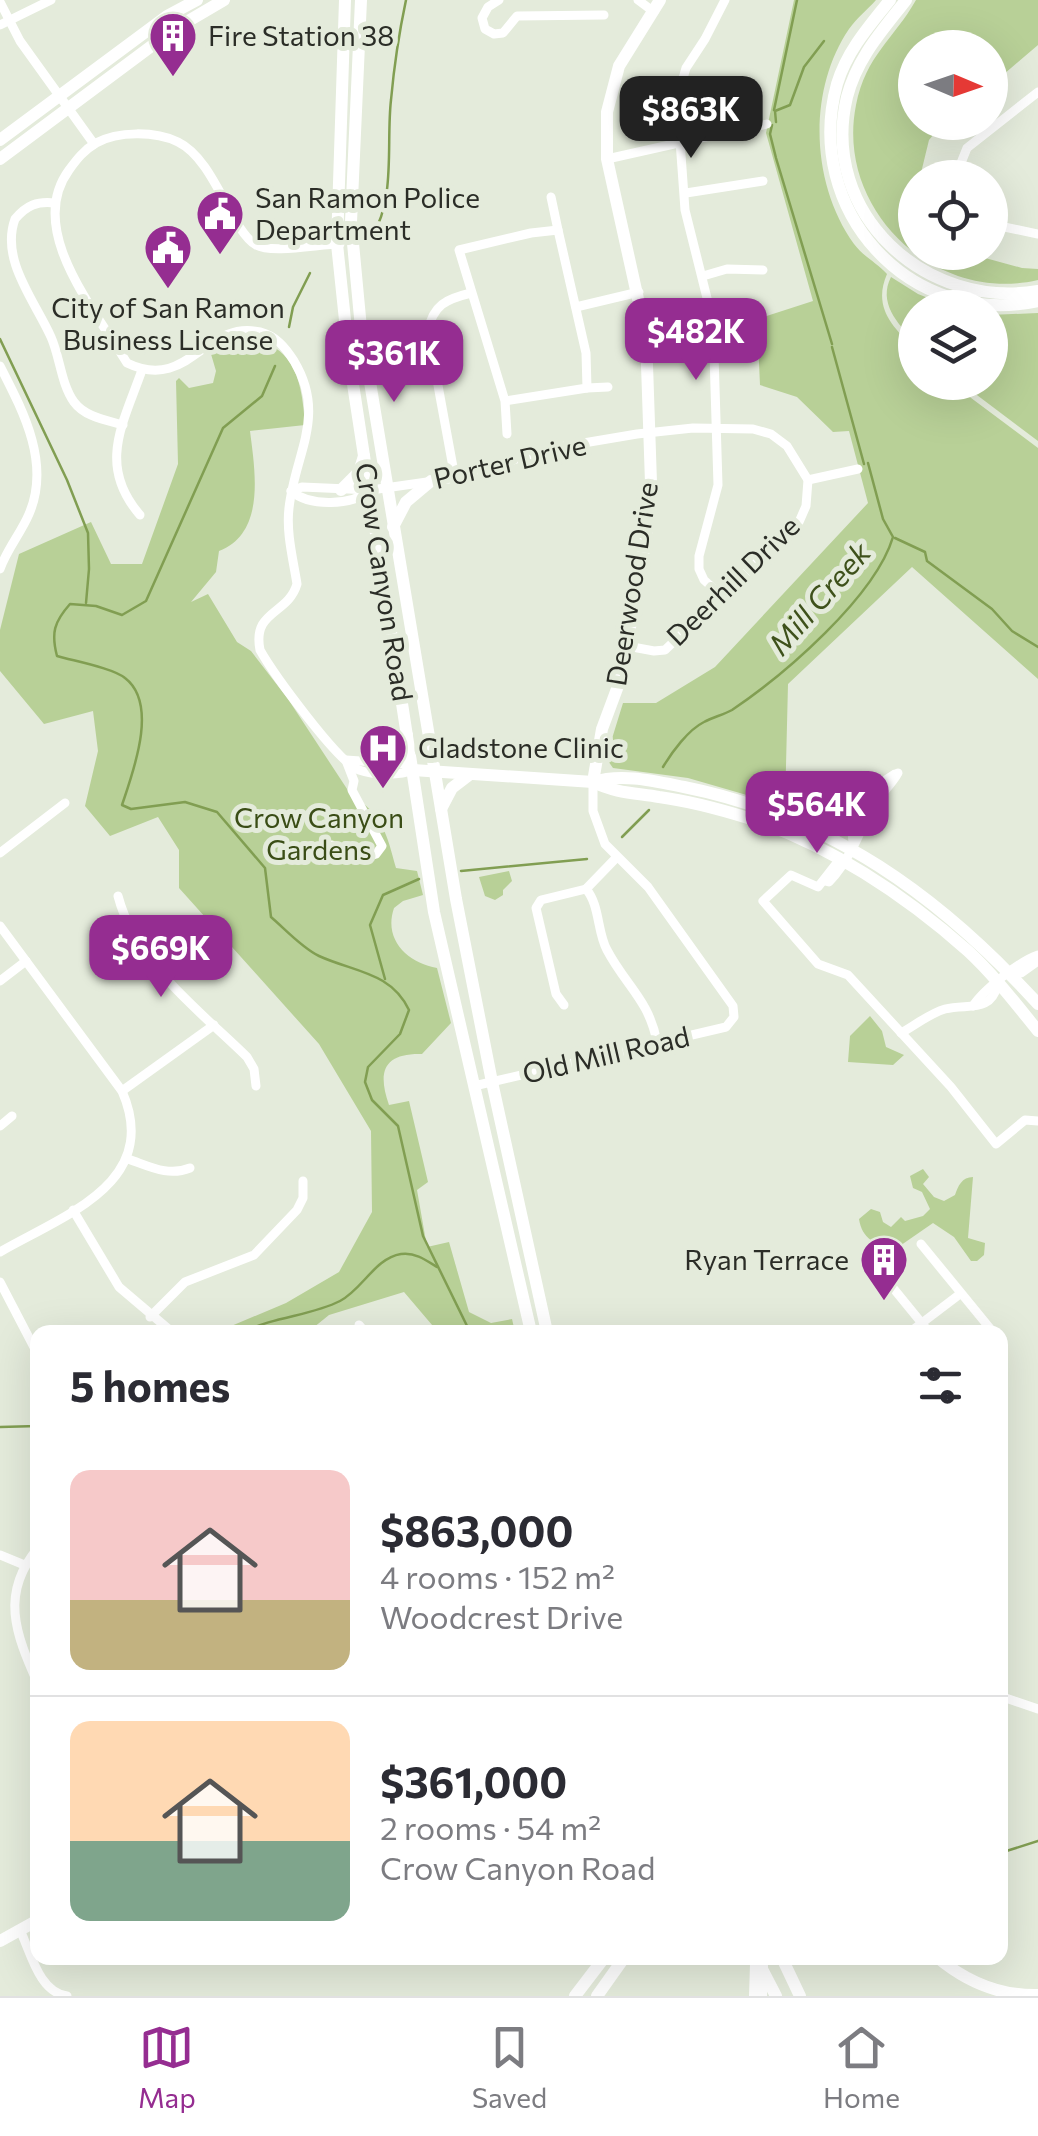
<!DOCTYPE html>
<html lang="en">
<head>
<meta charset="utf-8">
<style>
	:root { --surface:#fff; --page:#f2f2f3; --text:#2b2b33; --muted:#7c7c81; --line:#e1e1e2; --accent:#952d91 }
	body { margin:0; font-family:Commissioner,sans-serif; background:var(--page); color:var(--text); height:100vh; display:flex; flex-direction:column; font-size:38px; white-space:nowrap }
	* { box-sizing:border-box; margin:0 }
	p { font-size:32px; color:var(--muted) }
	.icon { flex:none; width:55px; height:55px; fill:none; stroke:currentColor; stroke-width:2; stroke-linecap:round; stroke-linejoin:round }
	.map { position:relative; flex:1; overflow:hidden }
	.side { position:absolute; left:30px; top:1325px; width:978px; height:640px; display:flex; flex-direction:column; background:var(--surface); border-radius:20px; box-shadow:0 10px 40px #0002 }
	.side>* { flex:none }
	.needle { width:65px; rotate:92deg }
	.tools { position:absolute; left:898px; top:30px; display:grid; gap:20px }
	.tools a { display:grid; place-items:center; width:110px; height:110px; border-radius:50%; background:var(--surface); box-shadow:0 10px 40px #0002; font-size:50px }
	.price { position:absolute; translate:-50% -85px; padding:0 22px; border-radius:20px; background:var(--accent); color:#fff; font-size:32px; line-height:65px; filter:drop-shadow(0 2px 5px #0008) }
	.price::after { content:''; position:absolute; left:50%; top:60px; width:30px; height:22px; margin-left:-15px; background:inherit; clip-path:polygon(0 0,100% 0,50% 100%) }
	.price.active { background:#222; color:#fff }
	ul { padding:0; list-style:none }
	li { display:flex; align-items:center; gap:30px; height:250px; padding:0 40px }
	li+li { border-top:2px solid var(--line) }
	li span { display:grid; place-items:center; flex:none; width:280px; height:200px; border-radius:20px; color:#555 }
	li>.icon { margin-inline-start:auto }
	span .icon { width:120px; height:120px; fill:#fffc; stroke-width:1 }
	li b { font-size:42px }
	h2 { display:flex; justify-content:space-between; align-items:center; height:120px; padding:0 40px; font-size:42px }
	.dock { display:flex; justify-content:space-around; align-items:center; height:140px; border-top:2px solid var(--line); background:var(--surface); font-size:28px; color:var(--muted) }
	.dock a { display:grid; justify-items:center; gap:5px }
	.dock .active { color:var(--accent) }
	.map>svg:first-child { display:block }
</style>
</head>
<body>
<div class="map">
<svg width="1038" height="1996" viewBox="0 0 1038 1996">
	<rect width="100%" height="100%" fill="#e4ebdb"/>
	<g fill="#b8d097">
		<path d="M794,0H876C868,9 857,18 849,29C807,91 811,184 854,244C865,258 876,262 887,274C873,306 891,326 915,348V382L951,383L1038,448V679L912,567L788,684L785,806L688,778L613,768L606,758L623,703H656L715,667L868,503L849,431L833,432L797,397L760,385L757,319L813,301L766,133Z"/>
		<path d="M916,0H1038V45L990,86V48H915V122L943,123L929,140L920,177L915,178V252L967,253L1022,268L1038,269V280C935,304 835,210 856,105C866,55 894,39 916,0Z"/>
		<path d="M891,277L918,294L951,307L915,308V341C897,324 878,302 891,277Z"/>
		<path d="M1038,313V441L961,383L990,382V315Z"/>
		<path d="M244,339C295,342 302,381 305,425L250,431C255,471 266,533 219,551L216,572L191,602L208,594L237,642L251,651L288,699L351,795C383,814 387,835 396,868L417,871L423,895L403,901L394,908C383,940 408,963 437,968L451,1023L422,1054C384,1053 377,1071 389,1105L409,1101L428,1182L417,1190L427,1247L449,1242L469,1312L491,1323L512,1319L515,1332H438L404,1292L329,1315L308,1332H217L286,1303L339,1272L372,1212L371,1131L319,1044L179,888V850L158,817L110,836L85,806L98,751L93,711L44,724L0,671V630L19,554L91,522L111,564H142L178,464L176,381L179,378L189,388L213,383L216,371L211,354L231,342Z"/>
		<path d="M509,871L512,881L503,890V895L495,900L485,896L479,877Z"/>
		<path d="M870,1016L882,1031L886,1047L904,1055L893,1065L848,1062L850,1036Z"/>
		<path d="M923,1169L929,1177L923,1184L934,1197L944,1201L955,1195C958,1186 962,1177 973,1177L968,1238L985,1243L984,1255L977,1261H971L954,1237L933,1223L894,1250C875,1244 862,1239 859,1219L871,1209L880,1212L883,1222L891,1227L901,1217L905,1221L923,1216L930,1209L922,1192L913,1188L910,1176Z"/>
	</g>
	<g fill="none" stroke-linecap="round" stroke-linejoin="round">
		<g stroke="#819e52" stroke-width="2.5">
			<path d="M774,110L797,0"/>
			<path d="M776,122L775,111L790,105L804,67L824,41"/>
			<path d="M772,125L770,134L776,158L832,344"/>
			<path d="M372,236C396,198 386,143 391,100C394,67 399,33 406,0"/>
			<path d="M289,327L293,307L310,273"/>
			<path d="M0,339L67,480L88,533L89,569L86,603"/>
			<path d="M832,347L864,464"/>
			<path d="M275,366L262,396L223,428L146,601L122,615L96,606L70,604C54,622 51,633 57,656C74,661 113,668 125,678C159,704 133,772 122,805L131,809L185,802L217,812L265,868L271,917C285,929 302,948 319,956C354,972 391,972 409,1010L400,1034L368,1067L365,1082L372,1100L398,1126L423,1236L470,1332"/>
			<path d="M895,538L925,552L927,561L992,609L1012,631L1038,647"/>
			<path d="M663,767C672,752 688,730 704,722C713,717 723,715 732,710C784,675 875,597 893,537L883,519L868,463"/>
			<path d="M622,837L649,810"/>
			<path d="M461,871L587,859"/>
			<path d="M385,979L370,925L383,895L419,879"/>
			<path d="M244,1332C275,1316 311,1316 340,1301C362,1290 375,1258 401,1254C415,1252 426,1260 437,1267"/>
			<path d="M0,1427L38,1426"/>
			<path d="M1000,1853L1038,1841"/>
		</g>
		<g stroke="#fff" stroke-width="9">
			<path d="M499,0L488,7L482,18L485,29L494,34L503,33L517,16L604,15"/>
			<path d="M638,0L654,12"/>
			<path d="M0,2L20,41L94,144"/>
			<path d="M0,25L51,0"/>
			<path d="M607,159L732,131L744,124L755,127L767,124"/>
			<path d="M955,178L967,148L1038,92"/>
			<path d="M686,193L763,181"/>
			<path d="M551,197L558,230"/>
			<path d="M55,203C37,201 27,205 15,219C0,260 35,301 51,337C60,357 61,384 74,402C85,417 106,420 123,425"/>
			<path d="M990,224L1038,234"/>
			<path d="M340,244C320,244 272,254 256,245C230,229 215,160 178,142C155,131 118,131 96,143C84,150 77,159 69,170C25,230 96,311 127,363C189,393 205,319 260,332C276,336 285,347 294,361C327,416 295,453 289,508C286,532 293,559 297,584C288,615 252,610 260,650C273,673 338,763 359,770C373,775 400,776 413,770"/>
			<path d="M703,276L727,269L763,270"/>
			<path d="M576,307L639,292"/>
			<path d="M0,366C23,411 51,463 29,514C21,533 7,549 0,569"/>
			<path d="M587,388L608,387"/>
			<path d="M505,401L587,388L586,353L558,230L531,233L459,250L505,401L507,434"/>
			<path d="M455,478L428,331C433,305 446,299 471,293"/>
			<path d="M808,480L858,469"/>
			<path d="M291,491L302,487L371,490L455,478L548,449L637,434L693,428L753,429L771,434L787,446L808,480L806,506L799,522L665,650L654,651L627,646"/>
			<path d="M291,491C310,507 351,506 371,490"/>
			<path d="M140,515C97,465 123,424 142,370"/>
			<path d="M722,596L704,580L699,569V556L718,485L713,322L685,210L677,99L686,68L705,39L725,0"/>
			<path d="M346,760L403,764L413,770"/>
			<path d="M853,843C849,814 871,788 895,774"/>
			<path d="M332,845C346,854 358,861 376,854L382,846L352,790L354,781L347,763"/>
			<path d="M0,853L65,803"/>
			<path d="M841,864H836L818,887L791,875L763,901L818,964L848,975L951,1087L996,1144L1025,1120L1038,1121"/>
			<path d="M825,881L829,882C847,863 859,836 869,813C876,797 890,788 898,773"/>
			<path d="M586,889C600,905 597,932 607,950C626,986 649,1000 657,1042"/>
			<path d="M118,896C136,964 198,1009 247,1057L254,1069L256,1086"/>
			<path d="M0,926L122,1091C162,1183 64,1215 0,1252"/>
			<path d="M1010,973H1021L1038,961"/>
			<path d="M0,981L26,961"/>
			<path d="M564,1005L556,994L536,908L541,900L586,889L616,858"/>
			<path d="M973,1006C983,990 1020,961 1038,955"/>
			<path d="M901,1033C914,1026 930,1013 945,1009C968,1003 990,1014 998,984"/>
			<path d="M474,1086L726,1027L734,1017L733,1006L648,887L605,844L593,811V782"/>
			<path d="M122,1091L214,1025"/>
			<path d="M0,1126L12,1116"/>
			<path d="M128,1159C149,1166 168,1177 190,1168"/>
			<path d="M73,1210L119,1287L172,1332"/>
			<path d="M921,1244L993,1332"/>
			<path d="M880,1272L929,1332"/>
			<path d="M0,1282L38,1355"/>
			<path d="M150,1317L185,1282L254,1255L297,1210L303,1198V1181"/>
			<path d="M359,1325L365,1332"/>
			<path d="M910,1332L960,1294"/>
			<path d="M38,1548C0,1593 15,1633 38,1684"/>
			<path d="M0,1555L22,1564"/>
			<path d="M1000,1696L1038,1709"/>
			<path d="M20,1930C31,1953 39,1992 67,1996"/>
		</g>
		<g stroke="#fff" stroke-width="12">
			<path d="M345,0L337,244L349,358L434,912L531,1332"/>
			<path d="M361,0L351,222L361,328L456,899L492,1082L547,1332"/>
			<path d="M890,0C869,26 847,51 837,84C802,210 910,329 1038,301"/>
			<path d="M906,0C882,31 857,58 847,97C819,214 926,310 1038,291"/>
			<path d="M0,140L167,16L197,0"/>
			<path d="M0,159L173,30L224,0"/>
			<path d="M341,490L359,472L364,456"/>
			<path d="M393,527L406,502L431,481"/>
			<path d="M384,763L401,748L407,735"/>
			<path d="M413,770L593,782C622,773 654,781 684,787C829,816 940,896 1038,1004"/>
			<path d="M593,782L602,729L621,678L647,532L651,483L646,335L607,159V112L619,66L660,0"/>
			<path d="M593,782C615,793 635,793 659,797C689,801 719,809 748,818C828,844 905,895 968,951C994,975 1016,1004 1038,1031"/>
			<path d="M441,809L452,788L469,775"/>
			<path d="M0,1941L38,1920"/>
			<path d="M782,1958L800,1996"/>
			<path d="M938,1958C967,1982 1000,1996 1038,1995"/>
			<path d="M761,1967L776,1996"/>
			<path d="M575,1996L604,1958"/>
			<path d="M597,1996L624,1958"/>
		</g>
		<path stroke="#fff" stroke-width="18" d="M758,1996L759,1964"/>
	</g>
	<defs>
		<g id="building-pin" transform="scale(2.5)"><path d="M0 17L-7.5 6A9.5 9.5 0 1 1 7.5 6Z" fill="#952d91" stroke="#e4ebdb"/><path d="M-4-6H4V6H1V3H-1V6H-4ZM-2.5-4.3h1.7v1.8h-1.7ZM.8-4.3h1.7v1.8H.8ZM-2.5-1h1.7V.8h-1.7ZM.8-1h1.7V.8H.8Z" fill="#fff"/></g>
		<g id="civic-pin" transform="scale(2.5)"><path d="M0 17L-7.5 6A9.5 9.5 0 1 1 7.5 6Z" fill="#952d91" stroke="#e4ebdb"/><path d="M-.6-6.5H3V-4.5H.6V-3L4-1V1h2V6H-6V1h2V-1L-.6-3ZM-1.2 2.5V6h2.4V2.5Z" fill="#fff"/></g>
		<g id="hospital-pin" transform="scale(2.5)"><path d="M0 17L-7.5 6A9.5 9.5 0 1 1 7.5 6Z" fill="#952d91" stroke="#e4ebdb"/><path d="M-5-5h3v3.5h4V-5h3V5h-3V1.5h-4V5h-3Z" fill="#fff"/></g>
	</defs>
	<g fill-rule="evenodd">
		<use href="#building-pin" x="173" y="36"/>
		<use href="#civic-pin" x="220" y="214"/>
		<use href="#civic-pin" x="168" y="248"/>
		<use href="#hospital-pin" x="383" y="748"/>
		<use href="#building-pin" x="884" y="1260"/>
	</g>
	<g text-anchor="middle" stroke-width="10" stroke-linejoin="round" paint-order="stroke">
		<g font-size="28" fill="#2b2d27" stroke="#e4ebdb" text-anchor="start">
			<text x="208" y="46">Fire Station 38</text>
			<text x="255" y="208">San Ramon Police<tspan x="255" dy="32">Department</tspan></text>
			<text x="168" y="318" text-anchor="middle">City of San Ramon<tspan x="168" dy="32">Business License</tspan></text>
			<text x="418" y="758">Gladstone Clinic</text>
			<text x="849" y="1270" text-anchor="end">Ryan Terrace</text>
		</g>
		<g font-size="28" fill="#2b2d27" stroke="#e4ebdb">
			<text transform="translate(510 462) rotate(-13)" y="10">Porter Drive</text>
			<text transform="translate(733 581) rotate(-44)" y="10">Deerhill Drive</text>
			<text transform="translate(384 582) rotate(81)" y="10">Crow Canyon Road</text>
			<text transform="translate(632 584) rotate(-81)" y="10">Deerwood Drive</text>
			<text transform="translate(606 1055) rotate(-13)" y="10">Old Mill Road</text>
		</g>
		<g font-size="28" fill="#3a4d16" stroke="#e4ebdb">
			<text x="319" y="828">Crow Canyon<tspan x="319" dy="32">Gardens</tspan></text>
		</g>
		<g font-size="30" font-style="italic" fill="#3e511b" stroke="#e4ebdb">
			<text transform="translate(820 599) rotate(-49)" y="10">Mill Creek</text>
		</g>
	</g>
</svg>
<div class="tools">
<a><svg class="needle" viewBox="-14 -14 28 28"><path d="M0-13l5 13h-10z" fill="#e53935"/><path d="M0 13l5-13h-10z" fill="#7c7c81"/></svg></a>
<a><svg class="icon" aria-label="locate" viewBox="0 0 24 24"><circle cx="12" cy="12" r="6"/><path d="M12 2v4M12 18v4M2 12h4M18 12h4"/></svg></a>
<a><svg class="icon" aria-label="layers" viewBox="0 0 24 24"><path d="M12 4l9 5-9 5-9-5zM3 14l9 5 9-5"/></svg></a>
</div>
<b class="price active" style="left:691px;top:161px">$863K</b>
<b class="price" style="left:696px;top:383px">$482K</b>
<b class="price" style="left:394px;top:405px">$361K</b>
<b class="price" style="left:817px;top:856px">$564K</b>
<b class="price" style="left:161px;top:1000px">$669K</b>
<section class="side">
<h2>5 homes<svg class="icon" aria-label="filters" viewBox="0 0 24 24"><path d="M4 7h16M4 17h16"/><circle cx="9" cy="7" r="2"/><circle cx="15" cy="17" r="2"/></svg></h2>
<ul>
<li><span style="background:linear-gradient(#f6c9c9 65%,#c2b280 0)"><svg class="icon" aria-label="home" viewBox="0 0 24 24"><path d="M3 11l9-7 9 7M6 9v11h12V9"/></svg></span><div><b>$863,000</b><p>4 rooms · 152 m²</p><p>Woodcrest Drive</p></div></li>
<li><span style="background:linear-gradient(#ffd9b3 60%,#7fa58c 0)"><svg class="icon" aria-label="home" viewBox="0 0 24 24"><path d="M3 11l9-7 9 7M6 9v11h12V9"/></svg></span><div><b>$361,000</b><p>2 rooms · 54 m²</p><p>Crow Canyon Road</p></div></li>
</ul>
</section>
</div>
<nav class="dock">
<a class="active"><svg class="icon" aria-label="map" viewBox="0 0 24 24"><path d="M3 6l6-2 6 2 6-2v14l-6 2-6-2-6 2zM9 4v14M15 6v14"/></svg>Map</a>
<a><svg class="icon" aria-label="saved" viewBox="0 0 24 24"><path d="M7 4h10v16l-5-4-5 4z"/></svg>Saved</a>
<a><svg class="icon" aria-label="home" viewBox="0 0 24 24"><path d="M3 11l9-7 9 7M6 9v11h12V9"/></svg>Home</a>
</nav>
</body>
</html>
